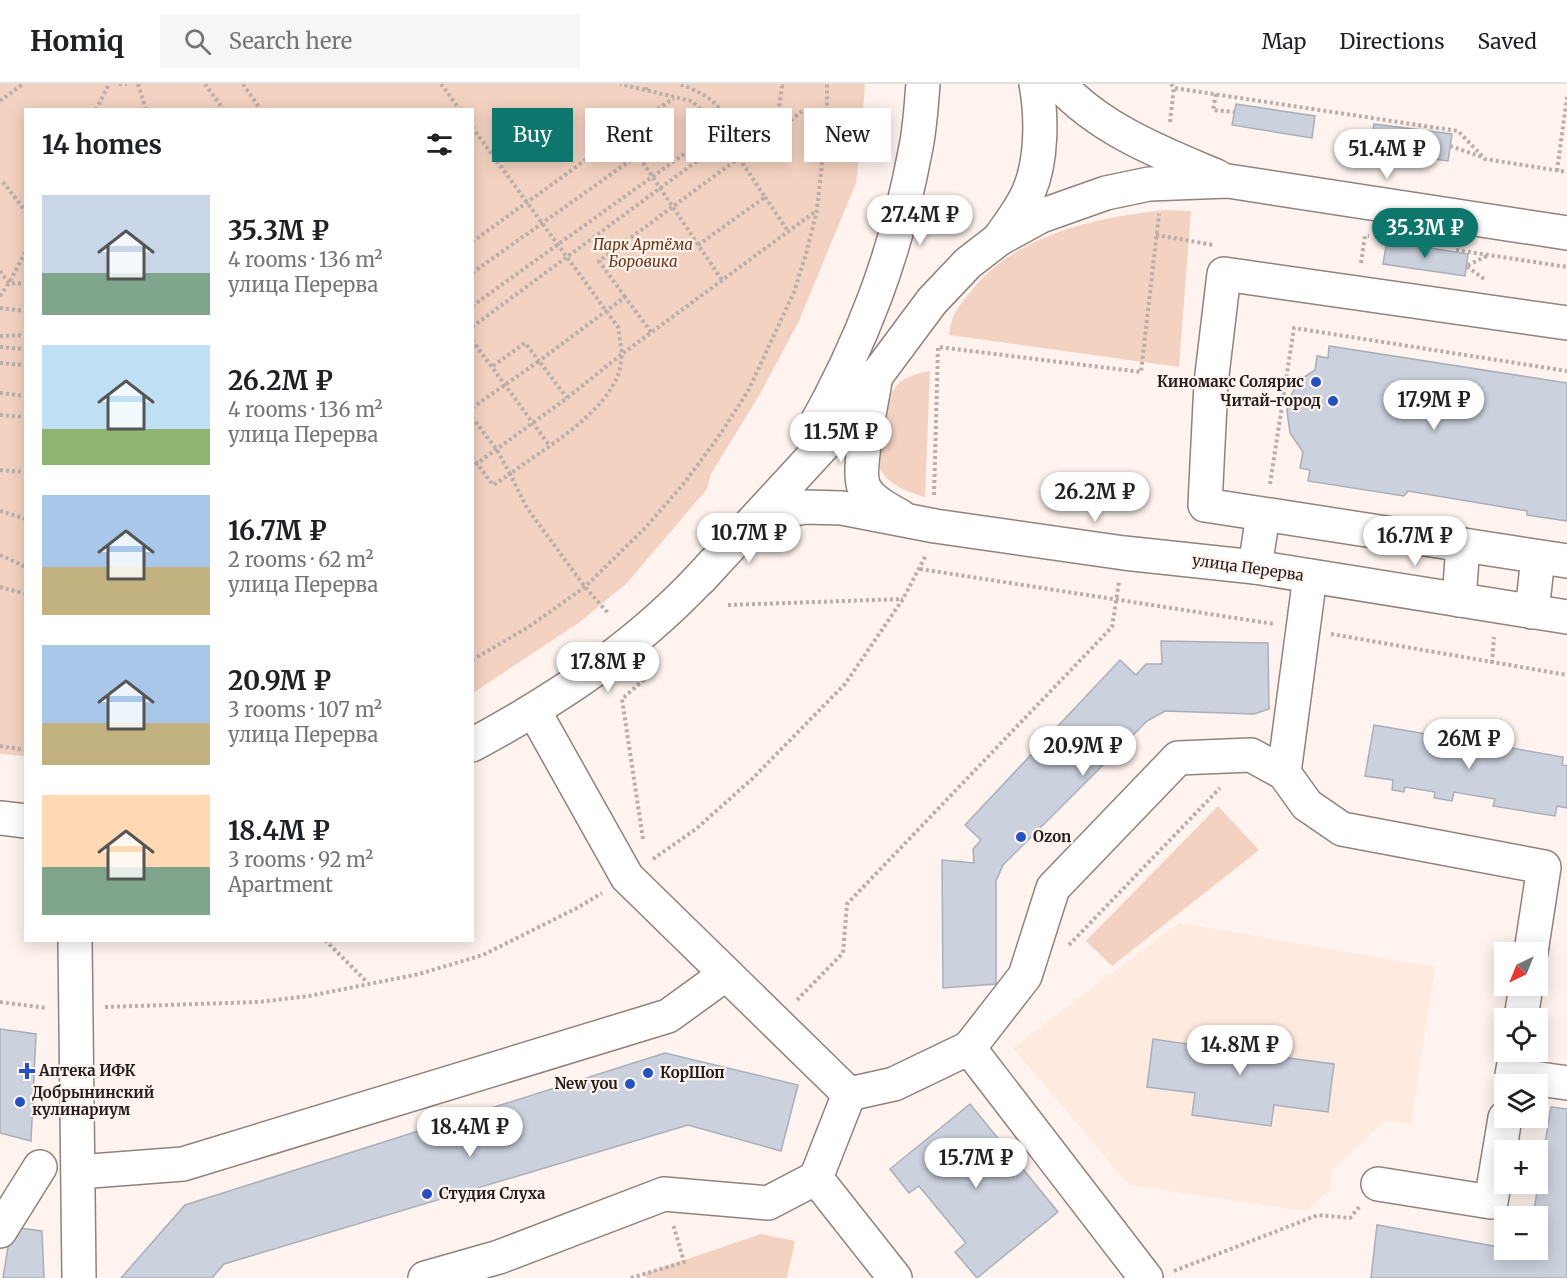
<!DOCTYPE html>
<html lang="en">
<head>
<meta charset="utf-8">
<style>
	:root { --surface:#fff; --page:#f6f6f6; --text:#202124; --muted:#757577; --line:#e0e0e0; --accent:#0f766e }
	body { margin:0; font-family:Merriweather,serif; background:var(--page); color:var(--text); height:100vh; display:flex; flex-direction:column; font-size:22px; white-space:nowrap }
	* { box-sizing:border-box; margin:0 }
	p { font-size:20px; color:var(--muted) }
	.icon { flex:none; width:33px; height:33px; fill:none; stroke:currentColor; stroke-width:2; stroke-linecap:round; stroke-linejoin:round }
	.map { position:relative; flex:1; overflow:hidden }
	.panel { position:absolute; left:24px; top:24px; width:450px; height:834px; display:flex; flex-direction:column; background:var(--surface); border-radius:0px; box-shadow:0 3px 15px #0003 }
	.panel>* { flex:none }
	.hud { position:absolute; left:492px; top:24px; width:570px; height:54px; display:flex; gap:12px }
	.needle { width:39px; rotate:223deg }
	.controls { position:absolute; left:1494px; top:858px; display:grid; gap:12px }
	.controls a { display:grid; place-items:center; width:54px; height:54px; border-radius:0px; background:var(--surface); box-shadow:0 3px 15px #0003; font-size:30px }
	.price { position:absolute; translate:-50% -51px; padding:0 14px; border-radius:21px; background:#fff; color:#222; font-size:20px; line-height:39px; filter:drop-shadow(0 2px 3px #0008) }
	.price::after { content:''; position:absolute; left:50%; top:36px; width:18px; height:14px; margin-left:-9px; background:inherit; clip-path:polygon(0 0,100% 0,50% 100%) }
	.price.current { background:var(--accent); color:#fff }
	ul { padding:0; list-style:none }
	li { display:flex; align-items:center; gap:18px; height:150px; padding:0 18px }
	li span { display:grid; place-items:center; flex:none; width:168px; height:120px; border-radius:0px; color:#555 }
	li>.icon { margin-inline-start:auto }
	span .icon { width:72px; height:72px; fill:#fffc; stroke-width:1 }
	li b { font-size:26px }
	h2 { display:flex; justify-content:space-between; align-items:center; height:72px; padding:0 18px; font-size:26px }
	.pill { padding:0 21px; border-radius:0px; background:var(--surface); box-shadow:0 3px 15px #0003; font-size:21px; line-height:54px }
	.pill.current { background:var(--accent); color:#fff }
	header { display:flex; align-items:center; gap:36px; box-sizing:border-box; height:84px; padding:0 30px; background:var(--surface); border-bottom:2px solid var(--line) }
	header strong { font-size:28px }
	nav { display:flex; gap:33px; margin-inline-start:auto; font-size:21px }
	.search { width:420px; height:54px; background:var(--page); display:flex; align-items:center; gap:15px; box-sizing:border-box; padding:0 21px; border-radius:0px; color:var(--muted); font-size:22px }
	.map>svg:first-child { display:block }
</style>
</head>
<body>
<header>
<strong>Homiq</strong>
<div class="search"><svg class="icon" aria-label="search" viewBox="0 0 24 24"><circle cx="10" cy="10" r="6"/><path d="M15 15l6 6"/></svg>Search here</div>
<nav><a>Map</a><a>Directions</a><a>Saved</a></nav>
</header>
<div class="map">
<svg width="1567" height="1194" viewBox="0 0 1567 1194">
	<rect width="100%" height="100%" fill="#fef3ee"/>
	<path fill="#ffeadf" d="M1179,839L1435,883L1411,1040L1384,1037L1331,1088V1104L1306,1127L1129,1101L1013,964Z"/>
	<g fill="#f4d2c1">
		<path d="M0,0H865L861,57L856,99L799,237L760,310L711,390L707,405L627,499L580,538L473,609L472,26H26L25,672L0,670Z"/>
		<path d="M1166,126L1191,127L1179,283L949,251C952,229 957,225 971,207C1016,150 1097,133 1166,126Z"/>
		<path d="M930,287L925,413C903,407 879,397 876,371C874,362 880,349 882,340C890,307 893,293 930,287Z"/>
		<path d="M1218,722L1259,766L1112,882L1086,857Z"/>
		<path d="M761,1150L795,1157L787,1194H646V1189Z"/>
	</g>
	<g fill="#cbd1dd" stroke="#a9afba" stroke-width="1.5">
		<path d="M1236,20L1315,32L1312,54L1232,41Z"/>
		<path d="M1374,40L1452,50L1448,77L1370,66Z"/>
		<path d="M1387,157L1468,170L1465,192L1383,180Z"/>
		<path d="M1329,262L1567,299V437L1527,431V427L1408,407L1404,412L1308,397L1310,386L1300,384L1303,368L1290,349L1287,327L1290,314L1296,302L1304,293L1315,286L1317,272L1328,274Z"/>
		<path d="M1161,557L1268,559L1269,625L1254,630L1165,627L1147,637L1003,781L996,797V900L943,904L942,776L974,779L973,765L981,756L965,741L1120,576L1136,591L1146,580H1162Z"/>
		<path d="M1374,641L1462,656L1461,662L1487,666L1488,660L1563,673L1562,681L1567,682V724L1557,722L1555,732L1493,722L1495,715L1454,708L1452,717L1434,714L1435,708L1405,703L1404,708L1392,706L1393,696L1365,692Z"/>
		<path d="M1203,943L1283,954L1280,973L1334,980L1328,1028L1274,1021L1271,1042L1192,1031L1195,1009L1147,1003L1153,955L1201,962Z"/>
		<path d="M0,945L36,950L31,1057L0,1049Z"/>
		<path d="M665,969L798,1001L781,1067L688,1041L224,1180L212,1194H121L185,1121Z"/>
		<path d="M970,1020L1058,1128L977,1194L955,1168L966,1159L919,1102L909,1109L890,1085Z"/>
		<path d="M1551,1023L1567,1025V1194H1371L1377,1141L1504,1164V1166L1527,1168L1528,1166H1538V1132H1533Z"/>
		<path d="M19,1144L42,1147L44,1194H3L8,1163Z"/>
	</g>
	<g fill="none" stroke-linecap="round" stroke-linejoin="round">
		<g stroke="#8f837d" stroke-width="36">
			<g id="minor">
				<path d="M999,155C1009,140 1022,124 1029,107C1042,77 1042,32 1036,0"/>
				<path d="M1567,239L1224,190L1211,299L1205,421L1567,477"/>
				<path d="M876,291C873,313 856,386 864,403C870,417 888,425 900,432"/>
				<path d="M761,431L805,423L842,424L935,442L1124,469L1255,483L1567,533"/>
				<path d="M1255,483L1263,431"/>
				<path d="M1459,516L1463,461"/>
				<path d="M1532,528L1538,473"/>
				<path d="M534,627L627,793L849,1010"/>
				<path d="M1284,689L1307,721L1342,745L1544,783L1531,868"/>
				<path d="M75,856L79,1194"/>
				<path d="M1521,934L1526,902"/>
				<path d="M969,964L1025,892L1053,804L1178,674L1251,671L1284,689L1310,492"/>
				<path d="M1516,968L1512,991L1567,999"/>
				<path d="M849,1010L894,1000L969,964L1146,1194"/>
				<path d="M78,1088L183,1080L668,932L726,890"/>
				<path d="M816,1094L895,1194"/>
				<path d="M1378,1100L1491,1118L1505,1034"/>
				<path d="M0,1147L40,1083"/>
				<path d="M425,1194L499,1173L664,1110L768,1119L816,1094L849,1010"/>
			</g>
		</g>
		<g stroke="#8f837d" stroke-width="36">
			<g id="major">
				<path d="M1059,0C1101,46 1162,69 1218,93"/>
				<path d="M811,349C862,259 896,170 915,68C920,46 921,23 923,0"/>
				<path d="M700,495L830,354L932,217L968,179L999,155L1041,132L1106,109L1149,100L1228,97L1567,149"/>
				<path d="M472,661C563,612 645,557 714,479"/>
				<path d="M0,734L26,737"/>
			</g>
		</g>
		<g stroke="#b8afab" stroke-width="4" stroke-dasharray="3 3" stroke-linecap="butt">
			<path d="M119,0H127"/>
			<path d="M138,0L146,26"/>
			<path d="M205,0L224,26"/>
			<path d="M243,0L261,26"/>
			<path d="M441,0L460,26"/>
			<path d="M1171,0L1174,4L1458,47L1485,75L1567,88"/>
			<path d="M646,6L647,0"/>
			<path d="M1216,10L1213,26L1234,28"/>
			<path d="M0,17L23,0"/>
			<path d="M96,26L109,0"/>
			<path d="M1170,38L1174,3"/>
			<path d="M472,43L618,243L622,270L567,314L472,383"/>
			<path d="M776,46L782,2L779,0"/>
			<path d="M623,49L674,14"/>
			<path d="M1450,62L1482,73"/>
			<path d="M1557,87L1567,13"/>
			<path d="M3,98L26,128"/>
			<path d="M765,113L788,147"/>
			<path d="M1156,151L1214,161"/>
			<path d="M472,158L623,49L722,196"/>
			<path d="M698,161L765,113L739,74"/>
			<path d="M1456,166L1567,183"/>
			<path d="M1361,179L1365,152H1369"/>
			<path d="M0,187L9,199L26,200"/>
			<path d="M472,189L638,71"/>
			<path d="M1484,195L1466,182L1489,171"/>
			<path d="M0,212L9,199L26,167"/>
			<path d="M625,213L599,177L804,26L827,31"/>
			<path d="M472,222L712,50L709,34L692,17L620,0"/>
			<path d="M0,224L26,227"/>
			<path d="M472,243L724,57C725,53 726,47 726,43C726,19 697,6 679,0"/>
			<path d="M0,252L26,251"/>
			<path d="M472,256L549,361"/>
			<path d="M0,263L26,265"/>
			<path d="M0,279L26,281"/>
			<path d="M493,282L525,259L539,277L625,213L651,248"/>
			<path d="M0,309L26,312"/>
			<path d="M472,324L539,277L567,314"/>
			<path d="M0,331L26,333"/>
			<path d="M472,333L497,366L510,390C544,365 606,329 619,288C621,282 621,276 622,270L816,127"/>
			<path d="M472,373L493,401L510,390L527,424L585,503L608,529"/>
			<path d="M0,386L26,388"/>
			<path d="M1270,400L1294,244L1567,287"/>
			<path d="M934,411L938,263L1141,288L1159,130"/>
			<path d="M0,427L26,435"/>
			<path d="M0,471L26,483"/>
			<path d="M920,485L1274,540"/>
			<path d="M0,503L26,510"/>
			<path d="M728,521L903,515"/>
			<path d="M1331,550L1567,591"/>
			<path d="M472,576L527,544L585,503L647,442L685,398L721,349L748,307L794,208L806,170L817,126L827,31V0"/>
			<path d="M1492,579L1494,553"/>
			<path d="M0,662L26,666"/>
			<path d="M643,755L622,615L655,586"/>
			<path d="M653,775L696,745L753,694L845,600L903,515L926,471"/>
			<path d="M325,856L367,898"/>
			<path d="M1069,861L1220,704"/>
			<path d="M797,916L843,869L847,820L1112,543L1119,498"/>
			<path d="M0,918L47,924"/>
			<path d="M105,923L258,918L309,912L419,890L483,871L577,824L602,809"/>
			<path d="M1174,1187L1318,1131L1350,1134L1360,1122"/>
			<path d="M631,1194L684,1178L673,1140"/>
		</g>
		<use href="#minor" stroke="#fff" stroke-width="33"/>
		<use href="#major" stroke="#fff" stroke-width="33"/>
	</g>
	<g fill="#2453c1" stroke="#fef3ee" stroke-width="2">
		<circle cx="1316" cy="298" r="6"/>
		<circle cx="1333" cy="317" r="6"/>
		<circle cx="1021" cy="753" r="6"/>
		<path d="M24 978h6v6h6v6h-6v6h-6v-6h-6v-6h6z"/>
		<circle cx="648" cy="989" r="6"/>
		<circle cx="630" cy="1000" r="6"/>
		<circle cx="20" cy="1018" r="6"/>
		<circle cx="427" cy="1110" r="6"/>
	</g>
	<g text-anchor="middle" stroke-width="4.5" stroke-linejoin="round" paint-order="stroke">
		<g font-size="15" font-style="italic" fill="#6e3613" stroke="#fef3ee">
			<text x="643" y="166">Парк Артёма<tspan x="643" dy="17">Боровика</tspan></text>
		</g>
		<g font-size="15" font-weight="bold" fill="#231e1c" stroke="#fef3ee" text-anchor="start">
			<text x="1304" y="303" text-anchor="end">Киномакс Солярис</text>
			<text x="1321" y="322" text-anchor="end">Читай-город</text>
			<text x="1033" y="758">Ozon</text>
			<text x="39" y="992">Аптека ИФК</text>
			<text x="660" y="994">КорШоп</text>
			<text x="618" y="1005" text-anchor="end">New you</text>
			<text x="32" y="1014">Добрынинский<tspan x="32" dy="17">кулинариум</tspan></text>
			<text x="439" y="1115">Студия Слуха</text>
		</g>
		<g font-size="15" fill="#231e1c" stroke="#fef3ee">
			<text transform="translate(1248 484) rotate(8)" y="5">улица Перерва</text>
		</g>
	</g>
</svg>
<div class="controls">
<a><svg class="needle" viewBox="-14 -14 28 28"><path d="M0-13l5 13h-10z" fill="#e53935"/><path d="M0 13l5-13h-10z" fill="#757577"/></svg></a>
<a><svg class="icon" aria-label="locate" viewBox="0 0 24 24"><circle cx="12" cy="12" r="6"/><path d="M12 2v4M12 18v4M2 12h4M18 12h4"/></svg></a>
<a><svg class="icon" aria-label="layers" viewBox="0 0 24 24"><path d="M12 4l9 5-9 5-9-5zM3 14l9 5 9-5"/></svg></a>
<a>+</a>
<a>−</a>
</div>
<b class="price" style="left:1387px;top:96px">51.4M ₽</b>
<b class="price" style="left:920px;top:162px">27.4M ₽</b>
<b class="price current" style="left:1425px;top:175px">35.3M ₽</b>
<b class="price" style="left:1434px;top:347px">17.9M ₽</b>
<b class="price" style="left:841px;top:379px">11.5M ₽</b>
<b class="price" style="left:1095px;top:439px">26.2M ₽</b>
<b class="price" style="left:749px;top:480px">10.7M ₽</b>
<b class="price" style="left:1415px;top:483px">16.7M ₽</b>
<b class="price" style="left:608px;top:609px">17.8M ₽</b>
<b class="price" style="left:1469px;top:686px">26M ₽</b>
<b class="price" style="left:1083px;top:693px">20.9M ₽</b>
<b class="price" style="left:1240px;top:992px">14.8M ₽</b>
<b class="price" style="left:470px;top:1074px">18.4M ₽</b>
<b class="price" style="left:976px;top:1105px">15.7M ₽</b>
<div class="hud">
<a class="pill current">Buy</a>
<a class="pill">Rent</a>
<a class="pill">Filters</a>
<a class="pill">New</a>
</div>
<section class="panel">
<h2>14 homes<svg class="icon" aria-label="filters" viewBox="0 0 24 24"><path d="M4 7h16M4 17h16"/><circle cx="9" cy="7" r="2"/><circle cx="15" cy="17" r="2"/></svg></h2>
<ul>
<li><span style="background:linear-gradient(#c9d6e8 65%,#7fa58c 0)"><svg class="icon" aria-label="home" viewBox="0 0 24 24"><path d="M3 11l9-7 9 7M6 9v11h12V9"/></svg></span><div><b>35.3M ₽</b><p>4 rooms · 136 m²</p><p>улица Перерва</p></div></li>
<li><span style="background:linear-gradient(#bfe0f5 70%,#8fb573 0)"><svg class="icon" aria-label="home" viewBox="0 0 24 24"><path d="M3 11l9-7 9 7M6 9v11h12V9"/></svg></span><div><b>26.2M ₽</b><p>4 rooms · 136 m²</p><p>улица Перерва</p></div></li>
<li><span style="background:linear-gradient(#a9c7e8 60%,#c2b280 0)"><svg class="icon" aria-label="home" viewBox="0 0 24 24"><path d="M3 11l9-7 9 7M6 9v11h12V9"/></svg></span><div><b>16.7M ₽</b><p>2 rooms · 62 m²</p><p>улица Перерва</p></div></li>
<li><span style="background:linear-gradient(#a9c7e8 65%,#c2b280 0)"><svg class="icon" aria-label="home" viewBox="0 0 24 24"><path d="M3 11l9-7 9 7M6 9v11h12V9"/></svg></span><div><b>20.9M ₽</b><p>3 rooms · 107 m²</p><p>улица Перерва</p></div></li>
<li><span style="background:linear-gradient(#ffd9b3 60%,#7fa58c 0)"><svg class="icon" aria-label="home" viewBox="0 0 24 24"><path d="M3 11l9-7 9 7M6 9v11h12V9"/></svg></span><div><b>18.4M ₽</b><p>3 rooms · 92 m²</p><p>Apartment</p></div></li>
</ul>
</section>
</div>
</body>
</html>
